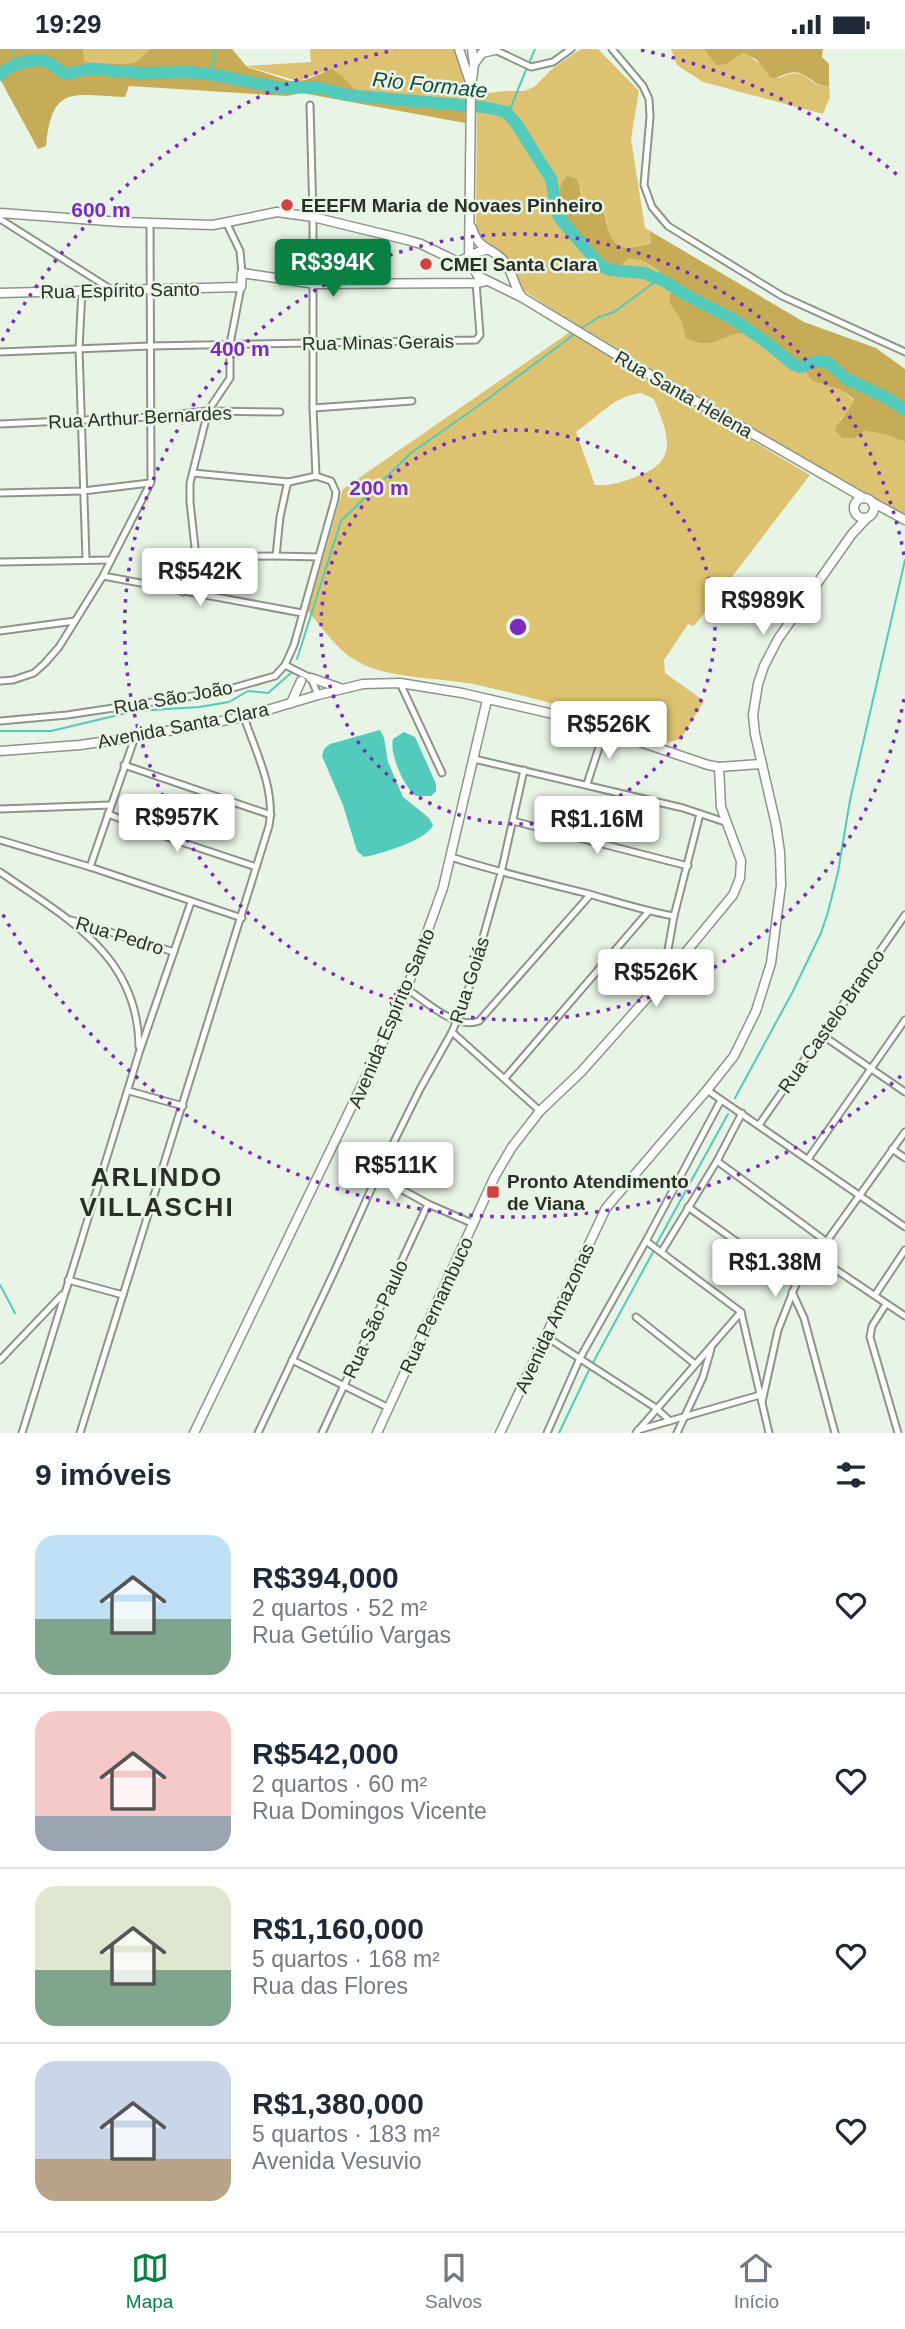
<!DOCTYPE html>
<html lang="pt">
<head>
<meta charset="utf-8">
<style>
	:root { --surface:#fff; --page:#f6f6f7; --text:#1f2937; --muted:#747a83; --line:#e0e1e3; --accent:#0b8043 }
	body { margin:0; font-family:Helvetica,sans-serif; background:var(--page); color:var(--text); height:100vh; display:flex; flex-direction:column; font-size:26px; white-space:nowrap }
	* { box-sizing:border-box; margin:0 }
	p { font-size:23px; color:var(--muted) }
	.icon { flex:none; width:38px; height:38px; fill:none; stroke:currentColor; stroke-width:2; stroke-linecap:round; stroke-linejoin:round }
	.map { position:relative; height:1384px; overflow:hidden }
	.panel { display:flex; flex-direction:column; background:var(--surface); flex:1 }
	.panel>* { flex:none }
	.price { position:absolute; translate:-50% -60px; padding:0 16px; border-radius:7px; background:#fff; color:#222; font-size:23px; line-height:46px; filter:drop-shadow(0 2px 4px #0008) }
	.price::after { content:''; position:absolute; left:50%; top:42px; width:21px; height:16px; margin-left:-10px; background:inherit; clip-path:polygon(0 0,100% 0,50% 100%) }
	.price.active { background:var(--accent); color:#fff }
	ul { padding:0; list-style:none }
	li { display:flex; align-items:center; gap:21px; height:175px; padding:0 35px }
	li+li { border-top:2px solid var(--line) }
	li span { display:grid; place-items:center; flex:none; width:196px; height:140px; border-radius:21px; color:#555 }
	li>.icon { margin-inline-start:auto }
	span .icon { width:84px; height:84px; fill:#fffc; stroke-width:1 }
	li b { font-size:30px }
	h2 { display:flex; justify-content:space-between; align-items:center; height:84px; padding:0 35px; font-size:30px }
	.status { display:flex; justify-content:space-between; align-items:center; height:49px; padding:0 35px; background:var(--surface); direction:ltr }
	.status svg { height:19px; fill:currentColor }
	.menu { display:flex; justify-content:space-around; align-items:center; height:98px; border-top:2px solid var(--line); background:var(--surface); font-size:19px; color:var(--muted) }
	.menu a { display:grid; justify-items:center; gap:4px }
	.menu .active { color:var(--accent) }
	.map>svg:first-child { display:block }
</style>
</head>
<body>
<div class="status"><b>19:29</b><svg viewBox="0 0 49 12"><path d="M0 12V9h3v3zM5 12V6h3v6zM10 12V3h3v9zM15 12V0h3v12zM26 1h20v11H26zM47 4h2v5h-2z"/></svg></div>
<div class="map">
<svg width="905" height="1384" viewBox="0 0 905 1384">
	<rect width="100%" height="100%" fill="#e8f4e5"/>
	<g fill="#ddc371" fill-rule="evenodd">
		<path d="M83,0H150L136,13L126,15L85,13Z"/>
		<path d="M310,0H453C464,19 465,36 465,57L415,53L397,45L382,47L367,44L353,39L325,22L298,32L245,17L311,13Z"/>
		<path d="M581,0H598L639,42L631,90L645,179L650,182L652,193L630,199L617,197C603,183 611,155 591,149L586,153L582,148L581,141L559,154L567,174L590,205C628,209 649,203 672,239C667,252 672,256 679,266C682,272 684,282 687,289C713,303 718,285 743,284C768,282 801,312 812,332L841,341L854,351L849,363L840,370L842,389H855L864,382L884,385L905,393V465L840,432L559,265L517,237L511,215L485,198L476,182L477,45L506,42H524L534,38L552,20Z"/>
		<path d="M671,0H704L714,10L727,15L743,4C758,10 764,22 779,29C809,15 806,39 829,37L830,48L823,65L703,33L677,16Z"/>
		<path d="M570,283L810,426L694,577L688,575L664,611L665,624L704,652L681,690L662,695C605,667 540,650 478,636C440,628 384,631 352,609C337,600 320,576 308,562L343,440ZM641,344L654,350C667,384 681,411 638,427C623,433 612,437 595,436L576,383C598,368 614,347 641,344Z"/>
	</g>
	<g fill="#c7ac57">
		<path d="M0,0H83L85,13L126,15L136,13L150,0H232L247,18L290,32L305,31L332,20L343,28L353,39L367,44L382,47L397,45L415,53L465,57V74L302,44L287,47L129,37L125,48C72,46 52,35 46,97L38,100L0,30Z"/>
		<path d="M704,0H823L822,8L829,15V37C816,38 811,28 799,24C789,21 781,29 771,29L756,10L743,4L727,15L716,16Z"/>
		<path d="M568,127L577,130L582,148L586,153L590,149L598,151C608,165 605,184 618,197L630,199L651,194L650,182L804,273L876,299L905,320V393L884,385L864,382L855,389H842L835,381C840,369 850,363 854,350L841,341L812,332C801,312 768,282 743,284C718,286 713,303 686,289C684,282 682,271 678,266C670,254 667,255 672,239C660,221 650,211 628,209L615,222C612,221 608,221 604,219C583,208 542,147 568,127Z"/>
	</g>
	<g fill="#52cabc">
		<path d="M380,681L384,689L388,713L403,748L429,769L433,776C427,791 381,805 364,808L357,802L343,756L322,707L324,700L330,695Z"/>
		<path d="M404,683L415,688L436,735V742L431,747H416C404,739 389,704 393,690Z"/>
	</g>
	<g fill="none" stroke-linecap="round" stroke-linejoin="round">
		<g stroke="#52cabc" stroke-width="2">
			<path d="M12,0L18,16"/>
			<path d="M529,14L535,0"/>
			<path d="M212,25L215,0"/>
			<path d="M508,65L526,21"/>
			<path d="M580,280L599,268L614,263L659,230"/>
			<path d="M297,610L341,472L411,404L481,355L576,284"/>
			<path d="M0,682H51L135,662L199,658L229,653L248,642L268,644L291,624"/>
			<path d="M735,1049L792,944L821,884L828,863L838,823L850,751L905,511"/>
			<path d="M657,1194L728,1065"/>
			<path d="M0,1236L15,1264"/>
			<path d="M559,1384L589,1321L653,1203"/>
		</g>
		<path stroke="#52cabc" stroke-width="12" d="M0,26C8,16 35,8 47,13C55,15 58,22 66,25L89,20L140,24L190,23L215,26L281,39L316,38L347,46L484,58L506,63L516,74L551,130L558,166L562,172L601,217L610,221L644,224L664,232L688,247L733,270L766,293L794,316L801,318L817,312L827,313L847,330L889,350L905,361"/>
		<g stroke="#8c9688" stroke-width="9">
			<g id="street">
				<path d="M612,0L643,37L649,50L650,68L644,136L652,158L668,177L782,247L905,303"/>
				<path d="M495,1L531,18L553,13L571,0"/>
				<path d="M310,56L313,168V359L316,427"/>
				<path d="M0,170L112,241"/>
				<path d="M226,173L240,202L242,224"/>
				<path d="M82,240L79,300L86,510"/>
				<path d="M0,303L150,297L476,291L480,286L476,233"/>
				<path d="M313,359L412,352"/>
				<path d="M0,375L150,368L208,362L280,363"/>
				<path d="M193,424L289,433"/>
				<path d="M0,444L83,442L150,434"/>
				<path d="M196,508L276,507"/>
				<path d="M0,513L111,511"/>
				<path d="M103,527L302,564"/>
				<path d="M183,543L193,522L196,508L190,453V434L208,362L230,329V295L241,238"/>
				<path d="M0,582L75,572"/>
				<path d="M285,616L311,629L318,646"/>
				<path d="M0,632L13,631L34,624L45,614L59,598L103,527L151,433L150,174"/>
				<path d="M400,634L442,724"/>
				<path d="M0,672L67,666L219,643L275,627L285,616L294,596L335,450L336,443L331,432L316,427L289,433L287,436L280,468L276,507L318,508"/>
				<path d="M474,710L683,759L725,773"/>
				<path d="M124,716L271,766"/>
				<path d="M587,735L605,680"/>
				<path d="M0,760L110,756"/>
				<path d="M108,765L178,792L256,818"/>
				<path d="M513,772L688,817"/>
				<path d="M0,791L90,818L242,869"/>
				<path d="M451,808C497,823 542,833 589,845C617,853 645,862 674,867"/>
				<path d="M90,818L135,688"/>
				<path d="M0,823C66,869 138,905 139,998"/>
				<path d="M71,871L174,903"/>
				<path d="M663,929L674,867L700,765"/>
				<path d="M407,940C427,953 455,981 479,972L590,846"/>
				<path d="M452,983L540,1062"/>
				<path d="M822,986L905,1043"/>
				<path d="M505,1029L648,863"/>
				<path d="M707,1041L905,1178"/>
				<path d="M129,1042L183,1057"/>
				<path d="M759,1076L905,866"/>
				<path d="M892,1100L905,1109"/>
				<path d="M808,1110L905,971"/>
				<path d="M717,1112L827,1193"/>
				<path d="M377,1127L428,1155L474,1175"/>
				<path d="M688,1158L796,1235"/>
				<path d="M646,1192L741,1263L769,1384"/>
				<path d="M662,1202L717,1112L742,1064"/>
				<path d="M817,1208L905,1267"/>
				<path d="M68,1231L123,1246"/>
				<path d="M792,1243L804,1269L835,1384"/>
				<path d="M875,1246L905,1201"/>
				<path d="M886,1255L872,1277L870,1288L898,1384"/>
				<path d="M636,1268L695,1315"/>
				<path d="M545,1287L656,1359L670,1372"/>
				<path d="M0,1311L62,1246"/>
				<path d="M292,1311L389,1359"/>
				<path d="M762,1353L778,1281L796,1235L905,1083"/>
				<path d="M638,1381L760,1346"/>
				<path d="M22,1384L139,1004L191,853"/>
				<path d="M80,1384L269,777C276,741 255,701 244,668"/>
				<path d="M258,1384L335,1221L377,1127L420,1040L452,983L466,949L501,824L524,721"/>
				<path d="M322,1384L428,1155"/>
				<path d="M547,1384L580,1309L646,1192L721,1051"/>
				<path d="M636,1384L741,1263"/>
				<path d="M677,1384L703,1328L711,1300"/>
			</g>
		</g>
		<g stroke="#8c9688" stroke-width="11">
			<g id="secondary">
				<path d="M459,0L470,33"/>
				<path d="M472,0L474,15L471,39L469,212L478,227L523,249L630,314L864,449"/>
				<path d="M474,15L482,4L495,1"/>
				<path d="M0,164L121,173L213,176L277,163L313,168L407,191L421,195L456,212C467,212 474,202 486,201"/>
				<path d="M472,179C478,201 491,198 503,211C513,221 513,237 522,248"/>
				<path d="M0,244L241,238L242,224L315,235L476,234L487,232"/>
				<circle cx="864" cy="459" r="10"/>
				<path d="M872,453L905,471"/>
				<path d="M311,629L340,639"/>
				<path d="M291,654L301,632"/>
				<path d="M0,702L80,696L135,688L244,668L318,646L363,635L400,634L462,644L566,668L708,716L719,718L760,715"/>
				<path d="M194,1384L402,953L443,839L487,651"/>
				<path d="M377,1384L495,1127L512,1098L540,1062L581,1023L662,932L733,846L740,829L741,812L721,758L719,718"/>
				<path d="M500,1384L606,1159L707,1041L734,1007L756,962L771,914L781,836L780,803L776,776L755,685L753,666L758,635L764,617L778,590L852,485L867,469"/>
			</g>
		</g>
		<use href="#street" stroke="#fff" stroke-width="5"/>
		<use href="#secondary" stroke="#fff" stroke-width="8"/>
	</g>
	<g fill="none" stroke="#7b2cbf" stroke-width="3.5" stroke-dasharray="3.5 7">
		<circle cx="518" cy="578" r="197"/>
		<path d="M904 650A393 393 0 1 1 904 506"/>
		<path d="M901 1027A590 590 0 0 1 2 864M2 292A590 590 0 0 1 395 1M641 1A590 590 0 0 1 901 129"/>
	</g>
	<g fill="#d14246" stroke="#e8f4e5" stroke-width="2.5">
		<circle cx="287" cy="156" r="7"/>
		<circle cx="426" cy="215" r="7"/>
		<rect x="486" y="1136" width="14" height="14" rx="3.5"/>
	</g>
	<g text-anchor="middle" stroke-width="5" stroke-linejoin="round" paint-order="stroke">
		<g font-size="19" font-weight="bold" fill="#2b2f29" stroke="#e8f4e5" text-anchor="start">
			<text x="301" y="163">EEEFM Maria de Novaes Pinheiro</text>
			<text x="440" y="222">CMEI Santa Clara</text>
			<text x="507" y="1139">Pronto Atendimento<tspan x="507" dy="22">de Viana</tspan></text>
		</g>
		<g font-size="19" fill="#2b2f29" stroke="#e8f4e5">
			<text transform="translate(120 241) rotate(-1)" y="7">Rua Espírito Santo</text>
			<text transform="translate(378 293) rotate(-1)" y="7">Rua Minas Gerais</text>
			<text transform="translate(684 345) rotate(30)" y="7">Rua Santa Helena</text>
			<text transform="translate(140 368) rotate(-3)" y="7">Rua Arthur Bernardes</text>
			<text transform="translate(173 648) rotate(-10)" y="7">Rua São João</text>
			<text transform="translate(183 676) rotate(-11)" y="7">Avenida Santa Clara</text>
			<text transform="translate(120 886) rotate(17)" y="7">Rua Pedro</text>
			<text transform="translate(469 931) rotate(-72)" y="7">Rua Goiás</text>
			<text transform="translate(391 969) rotate(-67)" y="7">Avenida Espírito Santo</text>
			<text transform="translate(831 972) rotate(-55)" y="7">Rua Castelo Branco</text>
			<text transform="translate(436 1256) rotate(-65)" y="7">Rua Pernambuco</text>
			<text transform="translate(554 1269) rotate(-65)" y="7">Avenida Amazonas</text>
			<text transform="translate(375 1270) rotate(-65)" y="7">Rua São Paulo</text>
		</g>
		<g font-size="21" font-style="italic" fill="#144943" stroke="#e8f4e5">
			<text transform="translate(430 36) rotate(6)" y="7">Rio Formate</text>
		</g>
		<g font-size="26" font-weight="bold" letter-spacing="2" fill="#2b2f29" stroke="#e8f4e5">
			<text x="157" y="1137">ARLINDO<tspan x="157" dy="30">VILLASCHI</tspan></text>
		</g>
	</g>
	<circle cx="518" cy="578" r="10" fill="#7b2cbf" stroke="#e8f4e5" stroke-width="3.5"/>
	<g font-size="21" text-anchor="middle" font-weight="bold" fill="#7b2cbf" stroke="#e8f4e5" stroke-width="5" stroke-linejoin="round" paint-order="stroke">
		<text x="101" y="168">600 m</text>
		<text x="240" y="307">400 m</text>
		<text x="379" y="446">200 m</text>
	</g>
</svg>
<b class="price active" style="left:333px;top:250px">R$394K</b>
<b class="price" style="left:200px;top:559px">R$542K</b>
<b class="price" style="left:763px;top:588px">R$989K</b>
<b class="price" style="left:609px;top:712px">R$526K</b>
<b class="price" style="left:177px;top:805px">R$957K</b>
<b class="price" style="left:597px;top:807px">R$1.16M</b>
<b class="price" style="left:656px;top:960px">R$526K</b>
<b class="price" style="left:396px;top:1153px">R$511K</b>
<b class="price" style="left:775px;top:1250px">R$1.38M</b>
</div>
<section class="panel">
<h2>9 imóveis<svg class="icon" aria-label="filters" viewBox="0 0 24 24"><path d="M4 7h16M4 17h16"/><circle cx="9" cy="7" r="2"/><circle cx="15" cy="17" r="2"/></svg></h2>
<ul>
<li><span style="background:linear-gradient(#bfe0f5 60%,#7fa58c 0)"><svg class="icon" aria-label="home" viewBox="0 0 24 24"><path d="M3 11l9-7 9 7M6 9v11h12V9"/></svg></span><div><b>R$394,000</b><p>2 quartos · 52 m²</p><p>Rua Getúlio Vargas</p></div><svg class="icon" aria-label="heart" viewBox="0 0 24 24"><path d="M12 20l-8-8c-3-5 5-10 8-4 3-6 11-1 8 4z"/></svg></li>
<li><span style="background:linear-gradient(#f6c9c9 75%,#9aa5b1 0)"><svg class="icon" aria-label="home" viewBox="0 0 24 24"><path d="M3 11l9-7 9 7M6 9v11h12V9"/></svg></span><div><b>R$542,000</b><p>2 quartos · 60 m²</p><p>Rua Domingos Vicente</p></div><svg class="icon" aria-label="heart" viewBox="0 0 24 24"><path d="M12 20l-8-8c-3-5 5-10 8-4 3-6 11-1 8 4z"/></svg></li>
<li><span style="background:linear-gradient(#dfe7d0 60%,#7fa58c 0)"><svg class="icon" aria-label="home" viewBox="0 0 24 24"><path d="M3 11l9-7 9 7M6 9v11h12V9"/></svg></span><div><b>R$1,160,000</b><p>5 quartos · 168 m²</p><p>Rua das Flores</p></div><svg class="icon" aria-label="heart" viewBox="0 0 24 24"><path d="M12 20l-8-8c-3-5 5-10 8-4 3-6 11-1 8 4z"/></svg></li>
<li><span style="background:linear-gradient(#c9d6e8 70%,#b9a48a 0)"><svg class="icon" aria-label="home" viewBox="0 0 24 24"><path d="M3 11l9-7 9 7M6 9v11h12V9"/></svg></span><div><b>R$1,380,000</b><p>5 quartos · 183 m²</p><p>Avenida Vesuvio</p></div><svg class="icon" aria-label="heart" viewBox="0 0 24 24"><path d="M12 20l-8-8c-3-5 5-10 8-4 3-6 11-1 8 4z"/></svg></li>
</ul>
</section>
<nav class="menu">
<a class="active"><svg class="icon" aria-label="map" viewBox="0 0 24 24"><path d="M3 6l6-2 6 2 6-2v14l-6 2-6-2-6 2zM9 4v14M15 6v14"/></svg>Mapa</a>
<a><svg class="icon" aria-label="saved" viewBox="0 0 24 24"><path d="M7 4h10v16l-5-4-5 4z"/></svg>Salvos</a>
<a><svg class="icon" aria-label="home" viewBox="0 0 24 24"><path d="M3 11l9-7 9 7M6 9v11h12V9"/></svg>Início</a>
</nav>
</body>
</html>
